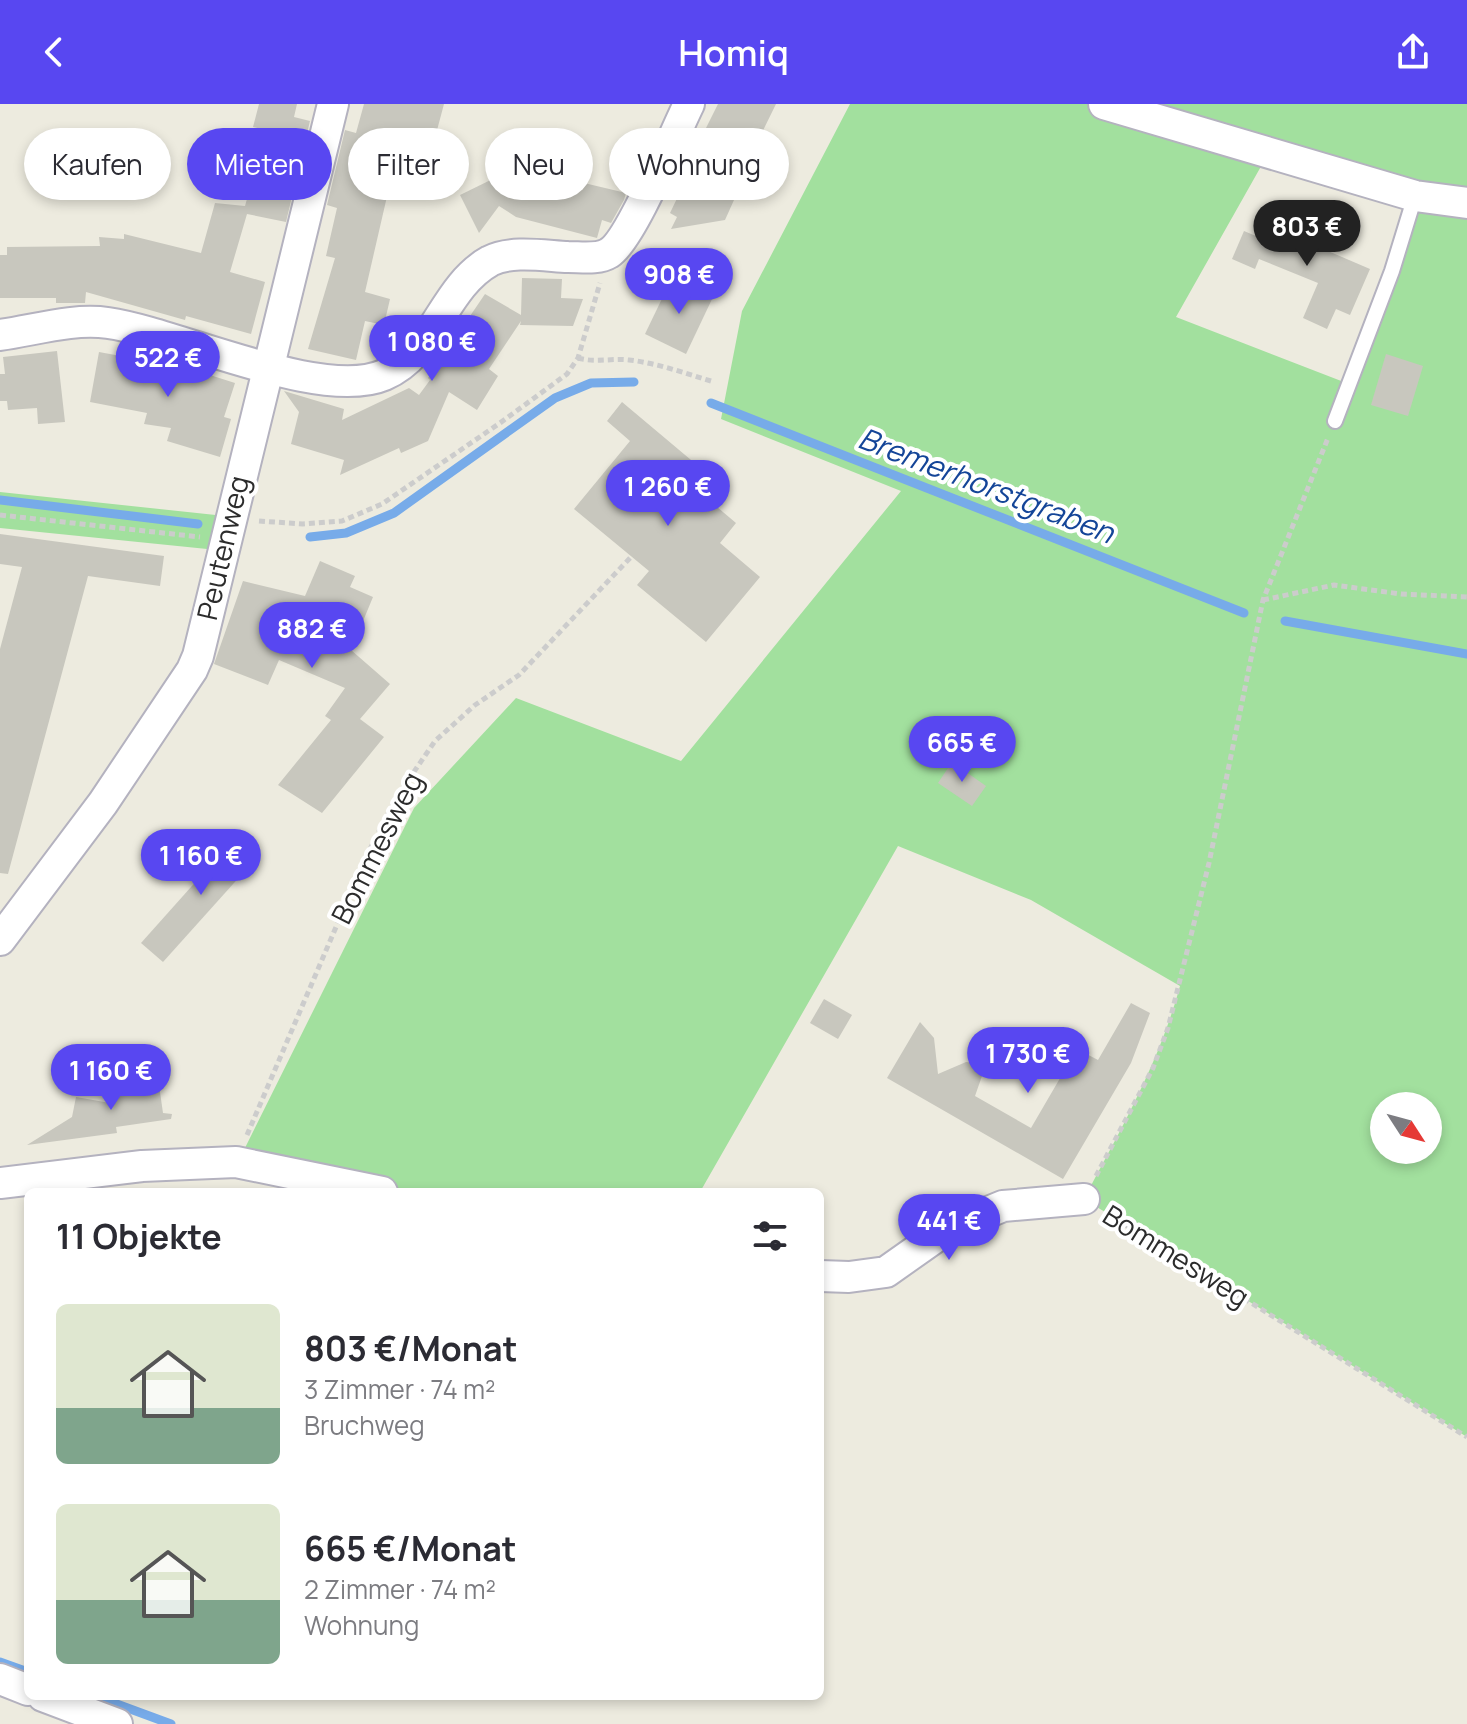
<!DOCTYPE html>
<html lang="de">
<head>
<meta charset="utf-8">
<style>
	:root { --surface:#fff; --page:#f7f7f7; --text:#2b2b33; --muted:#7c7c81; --accent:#5847f1 }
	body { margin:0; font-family:Manrope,sans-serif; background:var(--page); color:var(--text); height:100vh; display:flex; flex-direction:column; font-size:30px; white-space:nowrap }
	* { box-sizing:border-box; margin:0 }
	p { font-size:26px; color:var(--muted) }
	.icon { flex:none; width:44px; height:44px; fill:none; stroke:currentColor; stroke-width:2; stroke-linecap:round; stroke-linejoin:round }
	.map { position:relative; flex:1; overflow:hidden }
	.side { position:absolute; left:24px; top:1084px; width:800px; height:512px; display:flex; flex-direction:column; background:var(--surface); border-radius:12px; box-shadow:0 4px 12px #0003 }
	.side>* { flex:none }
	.top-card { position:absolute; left:24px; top:24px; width:800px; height:72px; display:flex; gap:16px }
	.needle { width:52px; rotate:126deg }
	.buttons { position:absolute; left:1370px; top:988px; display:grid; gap:16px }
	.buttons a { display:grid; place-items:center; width:72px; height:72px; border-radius:50%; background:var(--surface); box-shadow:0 4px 12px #0003; font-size:40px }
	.price { position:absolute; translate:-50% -68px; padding:0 18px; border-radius:28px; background:var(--accent); color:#fff; font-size:26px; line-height:52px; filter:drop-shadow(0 2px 4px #0008) }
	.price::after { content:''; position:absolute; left:50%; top:48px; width:24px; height:18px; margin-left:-12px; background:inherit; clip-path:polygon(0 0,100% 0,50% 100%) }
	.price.selected { background:#222; color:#fff }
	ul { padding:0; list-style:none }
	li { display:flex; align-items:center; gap:24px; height:200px; padding:0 32px }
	li span { display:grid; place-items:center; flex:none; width:224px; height:160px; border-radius:12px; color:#555 }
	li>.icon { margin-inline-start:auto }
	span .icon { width:96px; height:96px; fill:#fffc; stroke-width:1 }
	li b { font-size:34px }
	h2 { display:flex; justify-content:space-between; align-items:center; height:96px; padding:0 32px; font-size:34px }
	.tag { padding:0 28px; border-radius:36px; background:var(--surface); box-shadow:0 4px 12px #0003; font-size:28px; line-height:72px }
	.tag.selected { background:var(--accent); color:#fff }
	header { display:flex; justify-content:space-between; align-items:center; height:104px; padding:0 32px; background:var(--accent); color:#fff; font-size:36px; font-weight:600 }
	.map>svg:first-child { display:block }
</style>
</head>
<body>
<header><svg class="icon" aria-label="back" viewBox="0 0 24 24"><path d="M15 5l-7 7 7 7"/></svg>Homiq<svg class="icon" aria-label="share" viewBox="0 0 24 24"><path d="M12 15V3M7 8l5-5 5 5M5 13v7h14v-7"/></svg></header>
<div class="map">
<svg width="1467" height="1620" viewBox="0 0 1467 1620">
	<rect width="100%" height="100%" fill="#edebdf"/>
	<g fill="#a2e09e" fill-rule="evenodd">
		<path d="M850,0H1467V1333L1084,1095C1121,1025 1159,959 1180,882L1031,796L898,742L700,1088H409L239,1056L414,704L516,594L681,657L901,387L721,315L742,207ZM1268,50L1415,92L1349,280L1176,213ZM1384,1002H1428V1046H1384Z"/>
		<path d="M0,388L225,412L217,446L0,424Z"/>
	</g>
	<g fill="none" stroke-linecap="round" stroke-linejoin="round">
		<g stroke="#77abe9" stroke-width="9">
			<path d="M711,299L1244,509"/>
			<path d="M0,396L198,420"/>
			<path d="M310,433L346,429L394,409L555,294L591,279L634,278"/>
			<path d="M1285,517L1467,550"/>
			<path d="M0,1558L28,1568"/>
			<path d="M95,1592L171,1620"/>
		</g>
	</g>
	<g fill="#c8c7be">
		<path d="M259,0H297L294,13L310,17L286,118L247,110L230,168L265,178L251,230L186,212L185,216L86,188L85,199H56V194H0V151H7V143L100,142L99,133L124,135V130L201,149L215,99L245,102L266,26L253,23Z"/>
		<path d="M364,0H444L432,45L400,36L365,188L390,195L384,221L365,217L356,256L308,245L335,154L326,152L337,104L327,101L345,26L356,29Z"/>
		<path d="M718,0H776L749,55L752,56L725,116L671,125L677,113L670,109L706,34L702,32Z"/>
		<path d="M517,63L626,89L624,96L611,119L602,116L597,134L516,113L499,102L479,129L460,91Z"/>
		<path d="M1272,115L1331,140L1328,147L1370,165L1350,211L1336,205L1327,225L1303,214L1318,179L1259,155L1255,165L1232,155L1244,127L1263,135Z"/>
		<path d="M522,174L562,175L561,194L583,195L573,222L520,221L521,217L489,265L498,272L477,306L449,288L428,337L401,349L399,344L340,371L344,356L291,340L299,308L284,287L344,305L342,316L409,284L419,291L430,276L428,274L485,190L521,211Z"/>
		<path d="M670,178H683L713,193L686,250L645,230Z"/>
		<path d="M57,247L65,318L38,320L37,304L8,306L7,297H0V270H5L3,253Z"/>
		<path d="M99,248L191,265L235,279L224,313L231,315L220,353L167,337L171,324L144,320L147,309L90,298Z"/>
		<path d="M1386,250L1423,262L1408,312L1371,301Z"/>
		<path d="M622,298L697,361L685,376L736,419L720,439L760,473L706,538L637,481L649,467L574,405L630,337L607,317Z"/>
		<path d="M0,430L164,452L160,482L88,472L8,770L0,769V545L22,463L0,460Z"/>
		<path d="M320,457L355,472L350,483L373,493L351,546L390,580L360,615L384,633L322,709L278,681L331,616L325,612L345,584L279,556L268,581L214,560L243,477L305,492Z"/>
		<path d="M952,658L986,682L972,702L938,679Z"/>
		<path d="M241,727L260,750L163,858L141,839Z"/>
		<path d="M824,895L852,911L838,935L810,919Z"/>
		<path d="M1131,899L1150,909L1131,959L1063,1075L887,974L920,918L934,934L938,970L966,958L976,959L982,972L975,992L1031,1024L1077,945L1098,956Z"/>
		<path d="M158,974L163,1009L172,1010L171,1015L116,1023L117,1029L27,1041L72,1013L76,993L110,999L107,981Z"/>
	</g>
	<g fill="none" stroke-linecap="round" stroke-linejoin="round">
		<g stroke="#b4b2bf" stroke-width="18">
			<path id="service" d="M1335,317L1392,167L1415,92"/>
		</g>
		<g stroke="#b4b2bf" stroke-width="34">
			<g id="minor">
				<path d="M1104,0L1415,92L1467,99"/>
				<path d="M0,231C35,226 73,214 108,219C178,229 321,298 384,271C434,250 443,183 490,157C511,146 545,152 568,153C581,153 598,156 609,149C631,136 675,28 689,0"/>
				<path d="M0,836L103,699L192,566L198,552L333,0"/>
				<path d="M0,1079L142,1062L236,1058L382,1088"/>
				<path d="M820,1172L849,1173L886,1168L947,1125L1003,1102L1084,1095"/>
				<path d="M0,1575L28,1586"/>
				<path d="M43,1592L117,1620"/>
			</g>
		</g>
		<g stroke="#ccc" stroke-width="5" stroke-dasharray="6 4" stroke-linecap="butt">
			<path d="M578,254C596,259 611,254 629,256C657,259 684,269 711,277"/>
			<path d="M0,411L200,433"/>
			<path d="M259,417L303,420L342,417L382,400L500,319L567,270L578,254L600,179"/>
			<path d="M1263,496L1334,481L1401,490L1467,493"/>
			<path d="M247,1031L366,753L396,694L435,637L475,601L519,571L631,453"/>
			<path d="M1096,1072L1153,964L1168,924L1209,759L1263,496L1328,334"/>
			<path d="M1108,1110L1467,1333"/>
		</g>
		<use href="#service" stroke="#fff" stroke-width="14"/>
		<use href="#minor" stroke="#fff" stroke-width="30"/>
	</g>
	<g text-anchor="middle" stroke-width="8" stroke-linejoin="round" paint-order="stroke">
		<g font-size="28" fill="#2c2c2c" stroke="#fff">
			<text transform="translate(223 444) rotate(-77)" y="10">Peutenweg</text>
			<text transform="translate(377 744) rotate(-63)" y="10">Bommesweg</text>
			<text transform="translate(1176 1152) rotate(32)" y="10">Bommesweg</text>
		</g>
		<g font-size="30" font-style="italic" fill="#144598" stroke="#fff">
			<text transform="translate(986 382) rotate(21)" y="10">Bremerhorstgraben</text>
		</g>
	</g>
</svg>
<div class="buttons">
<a><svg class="needle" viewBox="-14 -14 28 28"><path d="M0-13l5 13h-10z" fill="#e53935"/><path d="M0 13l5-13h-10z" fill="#7c7c81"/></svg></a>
</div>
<b class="price selected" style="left:1307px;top:164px">803 €</b>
<b class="price" style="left:679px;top:212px">908 €</b>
<b class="price" style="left:432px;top:279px">1 080 €</b>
<b class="price" style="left:168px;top:295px">522 €</b>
<b class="price" style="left:668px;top:424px">1 260 €</b>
<b class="price" style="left:312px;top:566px">882 €</b>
<b class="price" style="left:962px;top:680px">665 €</b>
<b class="price" style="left:201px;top:793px">1 160 €</b>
<b class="price" style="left:1028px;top:991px">1 730 €</b>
<b class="price" style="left:111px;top:1008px">1 160 €</b>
<b class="price" style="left:949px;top:1158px">441 €</b>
<div class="top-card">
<a class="tag">Kaufen</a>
<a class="tag selected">Mieten</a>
<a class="tag">Filter</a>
<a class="tag">Neu</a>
<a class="tag">Wohnung</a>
</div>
<section class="side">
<h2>11 Objekte<svg class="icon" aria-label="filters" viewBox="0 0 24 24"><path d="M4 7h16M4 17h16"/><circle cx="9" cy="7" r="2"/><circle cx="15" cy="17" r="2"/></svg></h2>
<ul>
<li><span style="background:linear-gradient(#dfe7d0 65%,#7fa58c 0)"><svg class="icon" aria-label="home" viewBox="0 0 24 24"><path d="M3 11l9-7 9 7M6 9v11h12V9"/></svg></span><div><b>803 €/Monat</b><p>3 Zimmer · 74 m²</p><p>Bruchweg</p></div></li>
<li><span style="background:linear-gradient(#dfe7d0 60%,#7fa58c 0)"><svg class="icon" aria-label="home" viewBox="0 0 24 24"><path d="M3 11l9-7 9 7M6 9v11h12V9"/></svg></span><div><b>665 €/Monat</b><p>2 Zimmer · 74 m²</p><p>Wohnung</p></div></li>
</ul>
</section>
</div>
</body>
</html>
